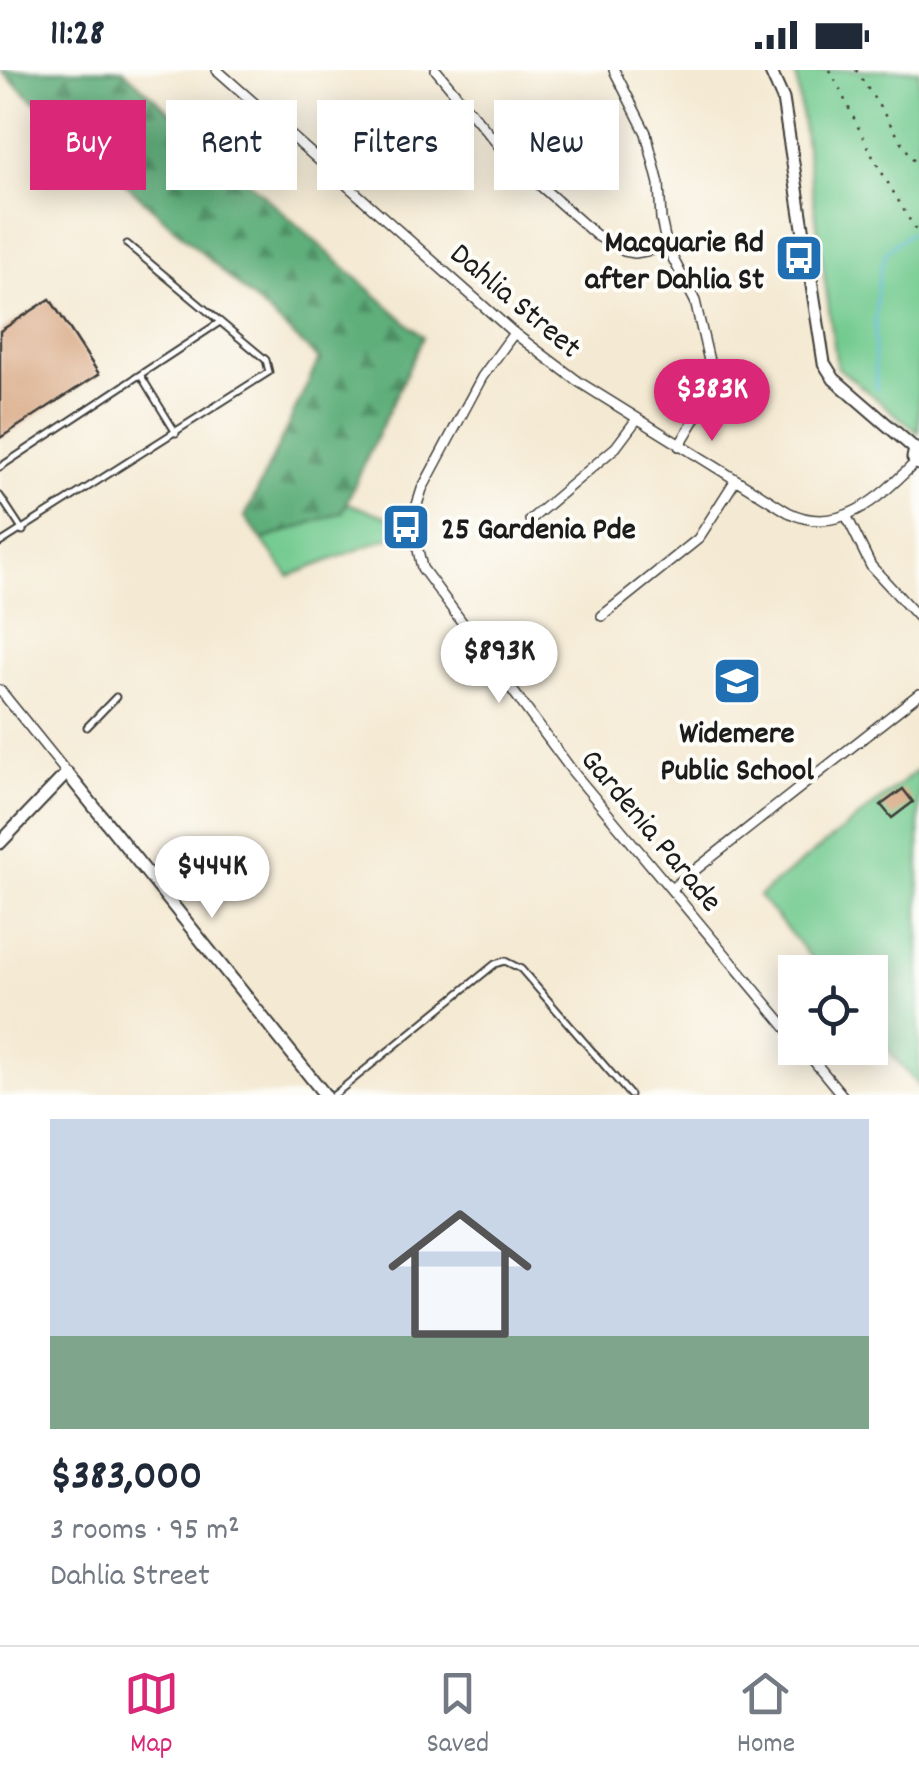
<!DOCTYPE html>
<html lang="en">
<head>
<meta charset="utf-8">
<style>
	:root { --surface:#fff; --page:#f6f6f7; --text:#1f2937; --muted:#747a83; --line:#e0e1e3; --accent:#db2777 }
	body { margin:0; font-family:Dekko,sans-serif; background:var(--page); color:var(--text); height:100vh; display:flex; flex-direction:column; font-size:38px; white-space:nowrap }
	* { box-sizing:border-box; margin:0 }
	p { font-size:32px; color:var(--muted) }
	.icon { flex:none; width:55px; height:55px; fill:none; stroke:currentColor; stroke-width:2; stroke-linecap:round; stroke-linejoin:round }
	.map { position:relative; height:1025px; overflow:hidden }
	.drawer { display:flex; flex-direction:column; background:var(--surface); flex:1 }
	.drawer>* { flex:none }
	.top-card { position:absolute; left:30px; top:30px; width:860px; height:90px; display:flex; gap:20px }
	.tools { position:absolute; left:778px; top:885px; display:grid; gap:20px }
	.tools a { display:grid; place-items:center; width:110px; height:110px; border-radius:0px; background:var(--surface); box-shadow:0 5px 25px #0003; font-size:50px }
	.price { position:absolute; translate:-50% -85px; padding:0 22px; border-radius:35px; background:#fff; color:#222; font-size:32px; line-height:65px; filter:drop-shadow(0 2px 5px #0008) }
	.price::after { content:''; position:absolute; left:50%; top:60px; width:30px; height:22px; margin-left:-15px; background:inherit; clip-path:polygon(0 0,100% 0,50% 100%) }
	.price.active { background:var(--accent); color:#fff }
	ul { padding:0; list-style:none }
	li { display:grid; align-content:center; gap:20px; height:530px; padding:0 50px }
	li span { display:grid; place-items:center; height:310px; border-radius:0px; color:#555 }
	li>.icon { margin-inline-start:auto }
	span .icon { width:180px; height:180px; fill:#fffc; stroke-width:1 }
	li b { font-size:42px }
	.pill { padding:0 35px; border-radius:0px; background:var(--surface); box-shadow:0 5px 25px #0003; font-size:35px; line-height:90px }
	.pill.active { background:var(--accent); color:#fff }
	.status { display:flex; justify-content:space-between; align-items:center; height:70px; padding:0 50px; background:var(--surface); direction:ltr }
	.status svg { height:28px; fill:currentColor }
	.menu { display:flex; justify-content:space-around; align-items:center; height:140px; border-top:2px solid var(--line); background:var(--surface); font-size:28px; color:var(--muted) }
	.menu a { display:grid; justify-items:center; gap:5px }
	.menu .active { color:var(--accent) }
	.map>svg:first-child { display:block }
</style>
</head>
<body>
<div class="status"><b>11:28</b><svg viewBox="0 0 49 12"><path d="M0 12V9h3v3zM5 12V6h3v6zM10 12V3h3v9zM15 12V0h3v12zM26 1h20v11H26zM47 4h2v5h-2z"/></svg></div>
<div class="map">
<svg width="919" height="1025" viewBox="0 0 919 1025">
	<defs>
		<pattern id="forest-firs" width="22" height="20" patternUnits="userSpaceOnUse" patternTransform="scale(2.5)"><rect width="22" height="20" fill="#5eaf7a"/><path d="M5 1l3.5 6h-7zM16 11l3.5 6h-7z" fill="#4d8e63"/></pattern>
	</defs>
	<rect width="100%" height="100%" fill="#fdfcf7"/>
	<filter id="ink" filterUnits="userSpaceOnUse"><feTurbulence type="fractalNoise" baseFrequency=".01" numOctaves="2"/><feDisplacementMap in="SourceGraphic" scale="20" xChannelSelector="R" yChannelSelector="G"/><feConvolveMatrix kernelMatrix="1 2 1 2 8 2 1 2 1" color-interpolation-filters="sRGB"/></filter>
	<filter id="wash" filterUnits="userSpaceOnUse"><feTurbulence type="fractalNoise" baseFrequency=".0048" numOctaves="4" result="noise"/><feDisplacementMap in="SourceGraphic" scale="40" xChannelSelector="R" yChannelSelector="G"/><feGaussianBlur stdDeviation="2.25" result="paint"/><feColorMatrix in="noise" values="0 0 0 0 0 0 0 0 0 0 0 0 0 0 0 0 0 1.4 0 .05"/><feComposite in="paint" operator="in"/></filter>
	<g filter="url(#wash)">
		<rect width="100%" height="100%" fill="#f4e9d2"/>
		<g fill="#73cb90" stroke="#487456" stroke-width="2.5">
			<path d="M792,0H919V363L837,297L796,5Z"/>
			<path d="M347,433L399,451V464L289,506L262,470L342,442Z"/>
			<path d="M919,699V1017L870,958V902H823L759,826Z"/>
		</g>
		<path fill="url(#forest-firs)" stroke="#3d664b" stroke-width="2.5" d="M0,0H123L423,267L342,442L262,470L245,447L319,289Z"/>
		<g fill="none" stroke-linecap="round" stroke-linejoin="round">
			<path stroke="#61bade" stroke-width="2.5" d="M877,320C873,294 874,213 883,190C887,177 901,170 911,163"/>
		</g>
		<g id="blocks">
			<g fill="#d5a079">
				<path d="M50,229L99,304L0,368V261Z"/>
				<path d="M903,719L913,732L892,748L881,735Z"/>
			</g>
		</g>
	</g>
	<g filter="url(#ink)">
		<use href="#blocks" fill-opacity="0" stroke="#3c3b37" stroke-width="2.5"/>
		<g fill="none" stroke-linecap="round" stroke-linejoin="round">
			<g stroke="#3c3b37" stroke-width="9">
				<g id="service">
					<path d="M141,306L176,363"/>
					<path d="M0,397L220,252"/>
					<path d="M0,426L23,461"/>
					<path d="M0,473L269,302L266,290L127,174"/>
					<path d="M87,657L116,627"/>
					<path d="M334,1025L495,894L505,891L521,899L630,1025"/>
				</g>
			</g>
			<g stroke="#3c3b37" stroke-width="12">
				<g id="minor">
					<path d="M217,0L514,263L579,312L788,442C839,468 881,426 916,392"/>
					<path d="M436,0L509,88L596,165L624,181L635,183L667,177"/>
					<path d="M614,0L646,63L659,114L661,149L667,177L695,231L709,291L710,311L707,329L679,376"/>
					<path d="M514,263L482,307L422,419L415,441L414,462L422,498L573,702L795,968"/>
					<path d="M847,447L871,496L919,548"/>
					<path d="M530,450L616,377L637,349"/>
					<path d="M602,546L698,469L735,411"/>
					<path d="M0,620L67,703"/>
					<path d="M671,819L919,624"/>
					<path d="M803,978L842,1025"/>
				</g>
			</g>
			<g stroke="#3c3b37" stroke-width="15">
				<g id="tertiary">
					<path d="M770,0L783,29L824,293L834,309L915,379"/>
					<path d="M915,379L913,388L919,394"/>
					<path d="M0,773L67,703L325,1025"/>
				</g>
			</g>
			<g stroke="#3c3b37" stroke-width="2.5" stroke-dasharray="2.5 8" stroke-linecap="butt">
				<path d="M830,0L874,89L919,166"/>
				<path d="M856,0L919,99"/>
			</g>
			<use href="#service" stroke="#fff" stroke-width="5"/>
			<use href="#minor" stroke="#fff" stroke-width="9"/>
			<use href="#tertiary" stroke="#fff" stroke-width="11"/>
		</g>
	</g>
	<defs>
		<g id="bus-square" transform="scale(2.5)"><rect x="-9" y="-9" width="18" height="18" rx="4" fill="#1f6fb2" stroke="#fdfcf7"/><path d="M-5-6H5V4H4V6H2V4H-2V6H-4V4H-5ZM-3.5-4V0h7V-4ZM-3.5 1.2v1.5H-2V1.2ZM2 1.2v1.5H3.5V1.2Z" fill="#fff"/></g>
		<g id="school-square" transform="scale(2.5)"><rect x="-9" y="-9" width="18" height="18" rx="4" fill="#1f6fb2" stroke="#fdfcf7"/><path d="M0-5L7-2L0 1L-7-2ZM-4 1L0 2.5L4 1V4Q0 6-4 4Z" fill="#fff"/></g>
	</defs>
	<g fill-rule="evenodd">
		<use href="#bus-square" x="799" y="188"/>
		<use href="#bus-square" x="406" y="457"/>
		<use href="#school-square" x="737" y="611"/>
	</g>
	<g text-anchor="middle" stroke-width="8" stroke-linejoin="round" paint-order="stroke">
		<g font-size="32" font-weight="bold" fill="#1c1c1c" stroke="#fdfcf7" text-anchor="end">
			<text x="764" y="181">Macquarie Rd<tspan x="764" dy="37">after Dahlia St</tspan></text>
			<text x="441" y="468" text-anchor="start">25 Gardenia Pde</text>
			<text x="737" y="672" text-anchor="middle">Widemere<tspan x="737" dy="37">Public School</tspan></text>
		</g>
		<g font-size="32" fill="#1c1c1c" stroke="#fdfcf7">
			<text transform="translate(517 229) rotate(40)" y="11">Dahlia Street</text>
			<text transform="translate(653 759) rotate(50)" y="11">Gardenia Parade</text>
		</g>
	</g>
</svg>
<div class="tools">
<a><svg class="icon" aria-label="locate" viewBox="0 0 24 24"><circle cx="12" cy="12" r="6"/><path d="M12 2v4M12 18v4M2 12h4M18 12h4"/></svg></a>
</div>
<b class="price active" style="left:712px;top:374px">$383K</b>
<b class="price" style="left:499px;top:636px">$893K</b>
<b class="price" style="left:212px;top:851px">$444K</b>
<div class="top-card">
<a class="pill active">Buy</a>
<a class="pill">Rent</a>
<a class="pill">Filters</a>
<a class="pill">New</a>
</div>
</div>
<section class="drawer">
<ul>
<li><span style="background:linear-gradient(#c9d6e8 70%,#7fa58c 0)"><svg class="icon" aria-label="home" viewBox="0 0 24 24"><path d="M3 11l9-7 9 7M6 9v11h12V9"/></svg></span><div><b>$383,000</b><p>3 rooms · 95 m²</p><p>Dahlia Street</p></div></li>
</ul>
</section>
<nav class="menu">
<a class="active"><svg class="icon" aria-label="map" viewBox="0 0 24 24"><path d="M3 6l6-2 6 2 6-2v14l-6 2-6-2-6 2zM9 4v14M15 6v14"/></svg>Map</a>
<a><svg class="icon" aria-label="saved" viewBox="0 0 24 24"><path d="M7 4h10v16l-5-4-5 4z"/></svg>Saved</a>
<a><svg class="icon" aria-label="home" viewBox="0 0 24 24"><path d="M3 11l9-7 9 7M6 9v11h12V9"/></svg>Home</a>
</nav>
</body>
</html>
